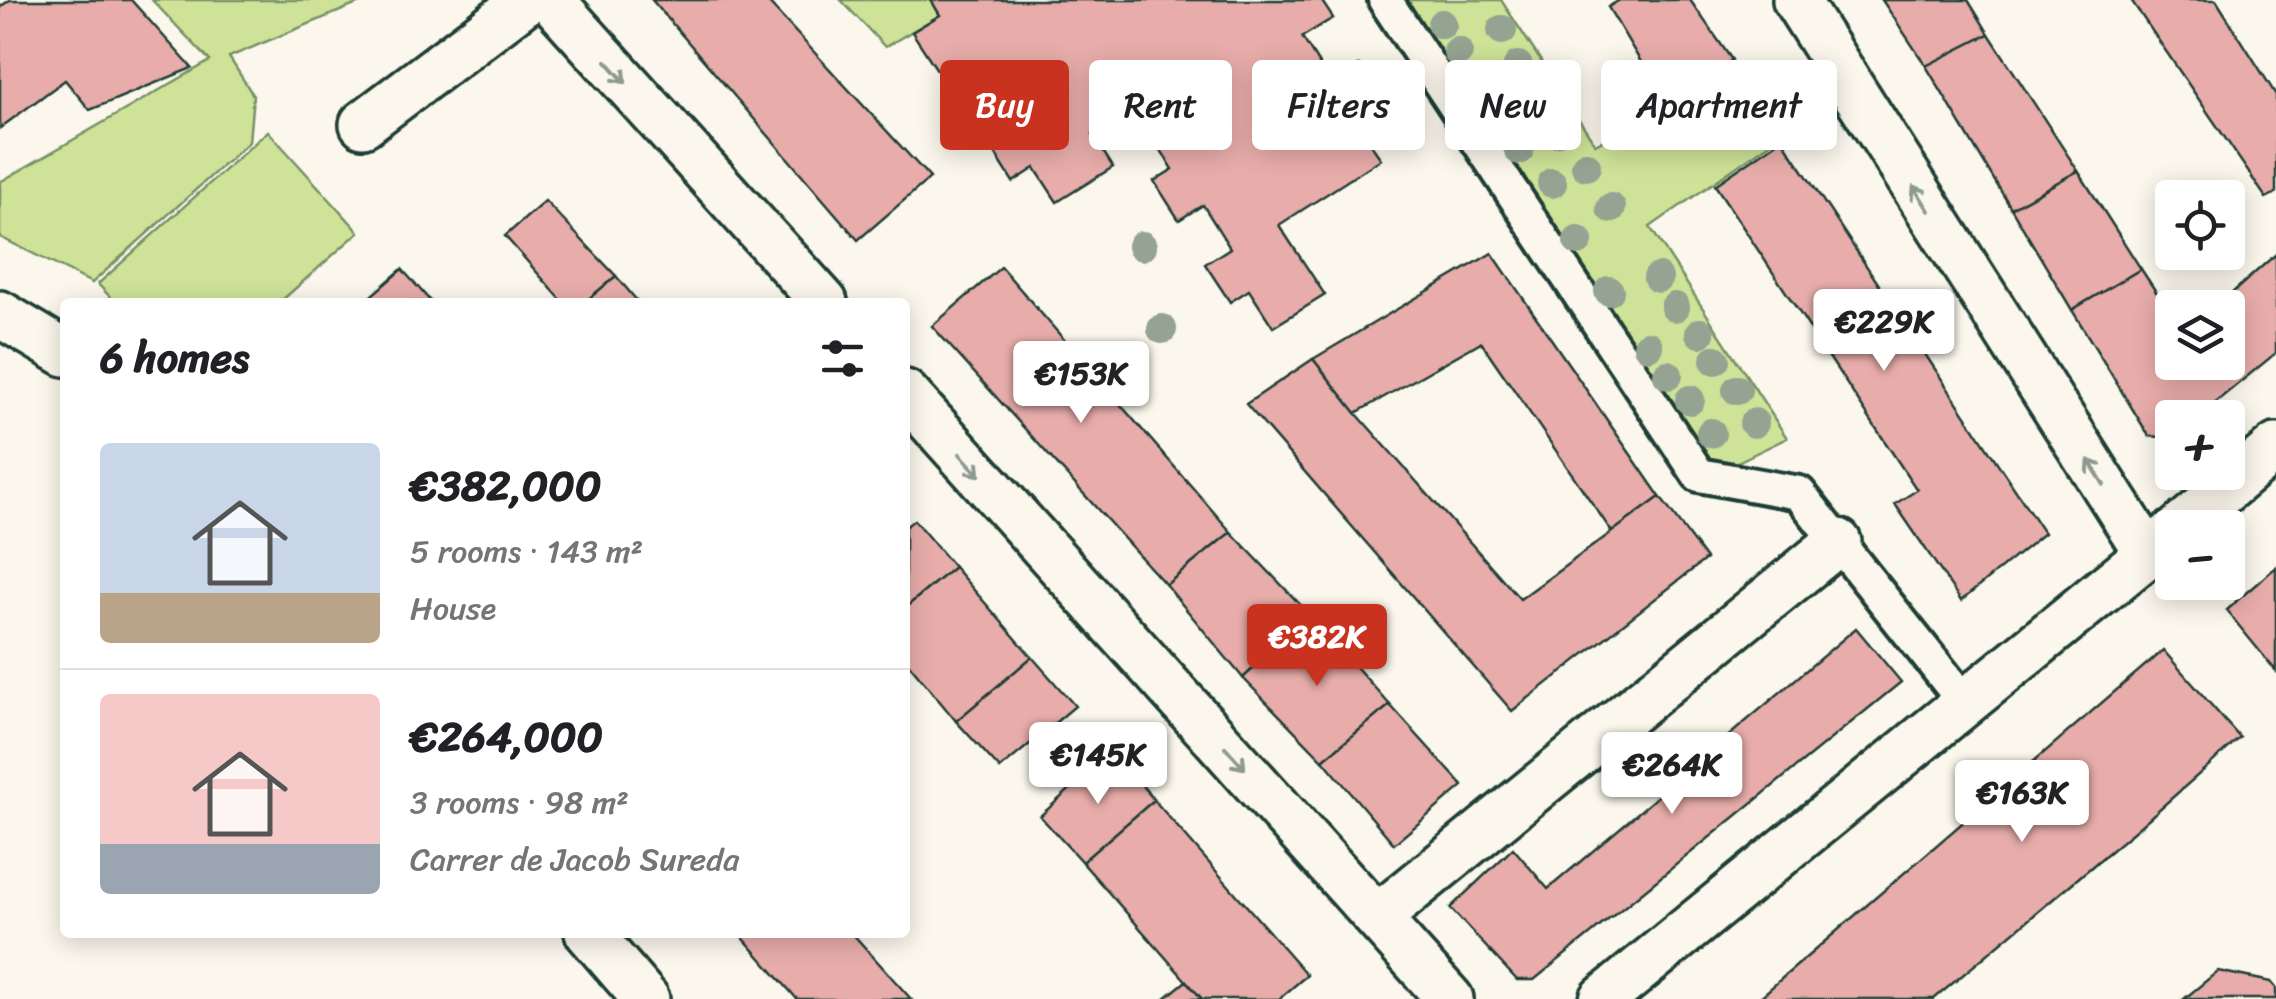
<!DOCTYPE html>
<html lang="en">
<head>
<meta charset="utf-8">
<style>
	:root { --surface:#fff; --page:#f2f2f2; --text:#202124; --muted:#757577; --line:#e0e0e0; --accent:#c8321e }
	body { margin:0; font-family:Sriracha,sans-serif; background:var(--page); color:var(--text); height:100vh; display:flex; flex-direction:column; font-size:38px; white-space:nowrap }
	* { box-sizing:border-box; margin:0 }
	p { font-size:32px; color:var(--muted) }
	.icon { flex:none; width:55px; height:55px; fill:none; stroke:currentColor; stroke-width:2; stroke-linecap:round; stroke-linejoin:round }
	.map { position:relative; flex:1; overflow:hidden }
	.details { position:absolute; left:60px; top:298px; width:850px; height:640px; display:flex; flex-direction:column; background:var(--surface); border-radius:10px; box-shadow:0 5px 25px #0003 }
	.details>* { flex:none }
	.guide { position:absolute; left:940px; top:60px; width:950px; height:90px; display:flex; gap:20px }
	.controls { position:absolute; left:2155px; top:180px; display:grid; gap:20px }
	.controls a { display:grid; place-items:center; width:90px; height:90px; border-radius:10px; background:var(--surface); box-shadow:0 5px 25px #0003; font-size:50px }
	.price { position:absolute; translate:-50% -85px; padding:0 22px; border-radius:10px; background:#fff; color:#222; font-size:32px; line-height:65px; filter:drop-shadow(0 2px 5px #0008) }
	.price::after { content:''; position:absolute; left:50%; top:60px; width:30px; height:22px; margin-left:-15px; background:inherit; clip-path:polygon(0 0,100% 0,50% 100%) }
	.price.current { background:var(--accent); color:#fff }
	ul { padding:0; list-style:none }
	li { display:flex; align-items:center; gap:30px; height:250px; padding:0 40px }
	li+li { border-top:2px solid var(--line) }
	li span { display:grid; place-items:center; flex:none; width:280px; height:200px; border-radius:10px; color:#555 }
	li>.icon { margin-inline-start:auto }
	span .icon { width:120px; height:120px; fill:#fffc; stroke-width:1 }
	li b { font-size:42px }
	h2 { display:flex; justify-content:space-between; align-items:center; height:120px; padding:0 40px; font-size:42px }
	.chip { padding:0 35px; border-radius:10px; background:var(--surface); box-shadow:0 5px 25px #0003; font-size:35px; line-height:90px }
	.chip.current { background:var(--accent); color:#fff }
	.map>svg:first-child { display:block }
</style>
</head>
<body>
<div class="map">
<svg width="2276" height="999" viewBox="0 0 2276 999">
	<rect width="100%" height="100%" fill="#fbf7ec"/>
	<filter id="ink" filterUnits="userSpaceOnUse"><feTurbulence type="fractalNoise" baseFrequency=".01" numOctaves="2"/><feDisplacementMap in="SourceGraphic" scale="20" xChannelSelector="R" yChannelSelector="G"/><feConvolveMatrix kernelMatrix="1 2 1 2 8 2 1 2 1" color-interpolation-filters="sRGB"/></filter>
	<g filter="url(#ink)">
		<g fill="#cee398" stroke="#769066" stroke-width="2.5">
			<path d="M152,0H367L229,57L253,95L249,142L92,283L0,237V182L210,61Z"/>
			<path d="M841,0H931L940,15L885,47Z"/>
			<path d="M1398,0H1501L1595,144L1753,67L1796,125L1650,227L1787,438L1723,469L1701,463Z"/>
			<path d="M268,131L359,232L280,302H115L98,284Z"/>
		</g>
		<g fill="#e8adaa" stroke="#1f3d34" stroke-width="2.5">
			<path d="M10,0H131L192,68L90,110L65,80L0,128V7Z"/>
			<path d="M652,0H766L930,178L858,240Z"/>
			<path d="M931,0H1321L1333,18L1302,37L1331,83L1359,65L1390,114L1362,132L1381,159L1279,225L1325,295L1273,327L1249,290L1230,302L1205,264L1230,248L1203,205L1179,220L1154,181L1173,169L1135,109L1093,135L1113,167L1057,202L1035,168L1013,182L973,118L997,103L973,64L945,82L912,32L940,15Z"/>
			<path d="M1620,0H1690L1732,60L1666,104L1608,7Z"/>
			<path d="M1882,0H1968L1989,34L1926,66Z"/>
			<path d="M2131,0H2216L2276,95V193L2266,198Z"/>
			<path d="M1989,34L2078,171L2011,208L1926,66Z"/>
			<path d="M1782,139L2044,533L1961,601L1895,504L1917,490L1715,185Z"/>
			<path d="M2078,171L2141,269L2072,310L2011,208Z"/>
			<path d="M545,201L616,276L585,302H563L505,236Z"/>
			<path d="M1492,253L1660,497L1612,532L1481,342L1356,413L1313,359Z"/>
			<path d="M2276,254V353L2196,418H2172L2171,438L2149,436L2072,310L2141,269L2172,316V362H2228V308H2215Z"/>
			<path d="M1001,267L1231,532L1166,585L932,326Z"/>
			<path d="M402,269L431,302H364Z"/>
			<path d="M616,276L638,302H585Z"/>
			<path d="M1313,359L1356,413L1520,599L1660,497L1706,559L1512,711L1246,404Z"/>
			<path d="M914,520L954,567L905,608V527Z"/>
			<path d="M1231,532L1311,616L1243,678L1166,585Z"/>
			<path d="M954,567L1032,657L956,721L905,659V608Z"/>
			<path d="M2276,567V671L2226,610Z"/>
			<path d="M1311,616L1390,705L1323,760L1243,678Z"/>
			<path d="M1856,628L1901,682L1534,980H1517L1450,908L1513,848L1548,889Z"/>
			<path d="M2163,650L2240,738L2139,827L1934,999H1758Z"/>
			<path d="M1032,657L1075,706L1000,769L956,721Z"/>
			<path d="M1390,705L1463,786L1394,844L1323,760Z"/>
			<path d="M1114,750L1154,800L1082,862L1040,816Z"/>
			<path d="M1154,800L1307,975L1279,999H1202L1082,862Z"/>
			<path d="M738,932H851L911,999H797Z"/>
			<path d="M2218,971L2271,982L2276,988V999H2184Z"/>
			<path d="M1186,981L1202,999H1164Z"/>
		</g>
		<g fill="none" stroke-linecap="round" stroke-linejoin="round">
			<g stroke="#1f3d34" stroke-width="40">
				<path id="pedestrian" d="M1385,0L1699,475L1799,493L1966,704"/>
			</g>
			<g stroke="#1f3d34" stroke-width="52">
				<g id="minor">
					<path d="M551,0L824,302"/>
					<path d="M1796,0L2148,554"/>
					<path d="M363,124L527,0"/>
					<path d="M0,314L65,353"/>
					<path d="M905,393L1450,999"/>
					<path d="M2180,528L2276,447"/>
					<path d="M1378,917L1838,542"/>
					<path d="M588,932L646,999"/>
					<path d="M1603,999L2172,534"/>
				</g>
			</g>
			<use href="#pedestrian" stroke="#fbf7ec" stroke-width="32"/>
			<use href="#minor" stroke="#fbf7ec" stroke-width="45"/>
		</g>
		<g fill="#95a392">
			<circle cx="1442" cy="24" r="15"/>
			<circle cx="1502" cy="30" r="15"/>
			<circle cx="1458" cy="52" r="15"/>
			<circle cx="1518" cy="66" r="15"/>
			<circle cx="1472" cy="84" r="15"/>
			<circle cx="1536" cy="95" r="15"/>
			<circle cx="1488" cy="115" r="15"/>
			<circle cx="1555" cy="132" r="15"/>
			<circle cx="1519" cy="150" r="15"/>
			<circle cx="1586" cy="166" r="15"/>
			<circle cx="1552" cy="183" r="15"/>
			<circle cx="1611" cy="208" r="15"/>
			<circle cx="1578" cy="241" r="15"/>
			<circle cx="1142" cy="246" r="15"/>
			<circle cx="1658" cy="278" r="15"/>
			<circle cx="1609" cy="291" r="15"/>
			<circle cx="1675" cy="307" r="15"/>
			<circle cx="1162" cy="329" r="15"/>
			<circle cx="1700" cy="333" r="15"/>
			<circle cx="1648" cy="346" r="15"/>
			<circle cx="1715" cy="360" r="15"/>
			<circle cx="1668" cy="375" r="15"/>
			<circle cx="1737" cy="390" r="15"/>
			<circle cx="1690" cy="400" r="15"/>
			<circle cx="1754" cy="423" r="15"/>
			<circle cx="1711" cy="433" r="15"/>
		</g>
		<defs><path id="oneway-shaft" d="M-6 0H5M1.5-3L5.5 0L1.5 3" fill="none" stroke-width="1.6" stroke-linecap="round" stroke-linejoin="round" transform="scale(2.5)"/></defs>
		<g stroke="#8d9a90">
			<use href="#oneway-shaft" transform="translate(616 72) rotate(48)"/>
			<use href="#oneway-shaft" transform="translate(1921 198) rotate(-122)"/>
			<use href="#oneway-shaft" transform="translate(970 465) rotate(48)"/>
			<use href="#oneway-shaft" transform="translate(2096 472) rotate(-122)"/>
			<use href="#oneway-shaft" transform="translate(1235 758) rotate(48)"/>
		</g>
	</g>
</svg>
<div class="controls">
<a><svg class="icon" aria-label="locate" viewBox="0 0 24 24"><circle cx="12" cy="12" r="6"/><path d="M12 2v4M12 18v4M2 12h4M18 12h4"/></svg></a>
<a><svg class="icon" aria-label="layers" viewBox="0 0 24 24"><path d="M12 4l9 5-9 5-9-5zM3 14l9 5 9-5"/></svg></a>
<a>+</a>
<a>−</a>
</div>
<b class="price" style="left:1884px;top:374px">€229K</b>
<b class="price" style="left:1081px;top:426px">€153K</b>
<b class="price current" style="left:1317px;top:689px">€382K</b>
<b class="price" style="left:1098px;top:807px">€145K</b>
<b class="price" style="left:1672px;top:817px">€264K</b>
<b class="price" style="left:2022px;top:845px">€163K</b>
<div class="guide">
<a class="chip current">Buy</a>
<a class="chip">Rent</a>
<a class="chip">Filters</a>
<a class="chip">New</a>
<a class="chip">Apartment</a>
</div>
<section class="details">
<h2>6 homes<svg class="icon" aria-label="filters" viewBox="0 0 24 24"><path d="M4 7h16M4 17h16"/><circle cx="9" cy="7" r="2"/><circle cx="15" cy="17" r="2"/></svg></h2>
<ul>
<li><span style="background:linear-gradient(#c9d6e8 75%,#b9a48a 0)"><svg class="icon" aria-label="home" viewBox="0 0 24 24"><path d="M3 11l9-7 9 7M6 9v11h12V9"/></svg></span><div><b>€382,000</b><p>5 rooms · 143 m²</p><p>House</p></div></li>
<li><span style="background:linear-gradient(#f6c9c9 75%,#9aa5b1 0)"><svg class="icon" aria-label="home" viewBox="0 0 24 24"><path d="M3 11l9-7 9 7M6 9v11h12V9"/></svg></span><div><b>€264,000</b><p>3 rooms · 98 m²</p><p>Carrer de Jacob Sureda</p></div></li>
</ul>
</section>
</div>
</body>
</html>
